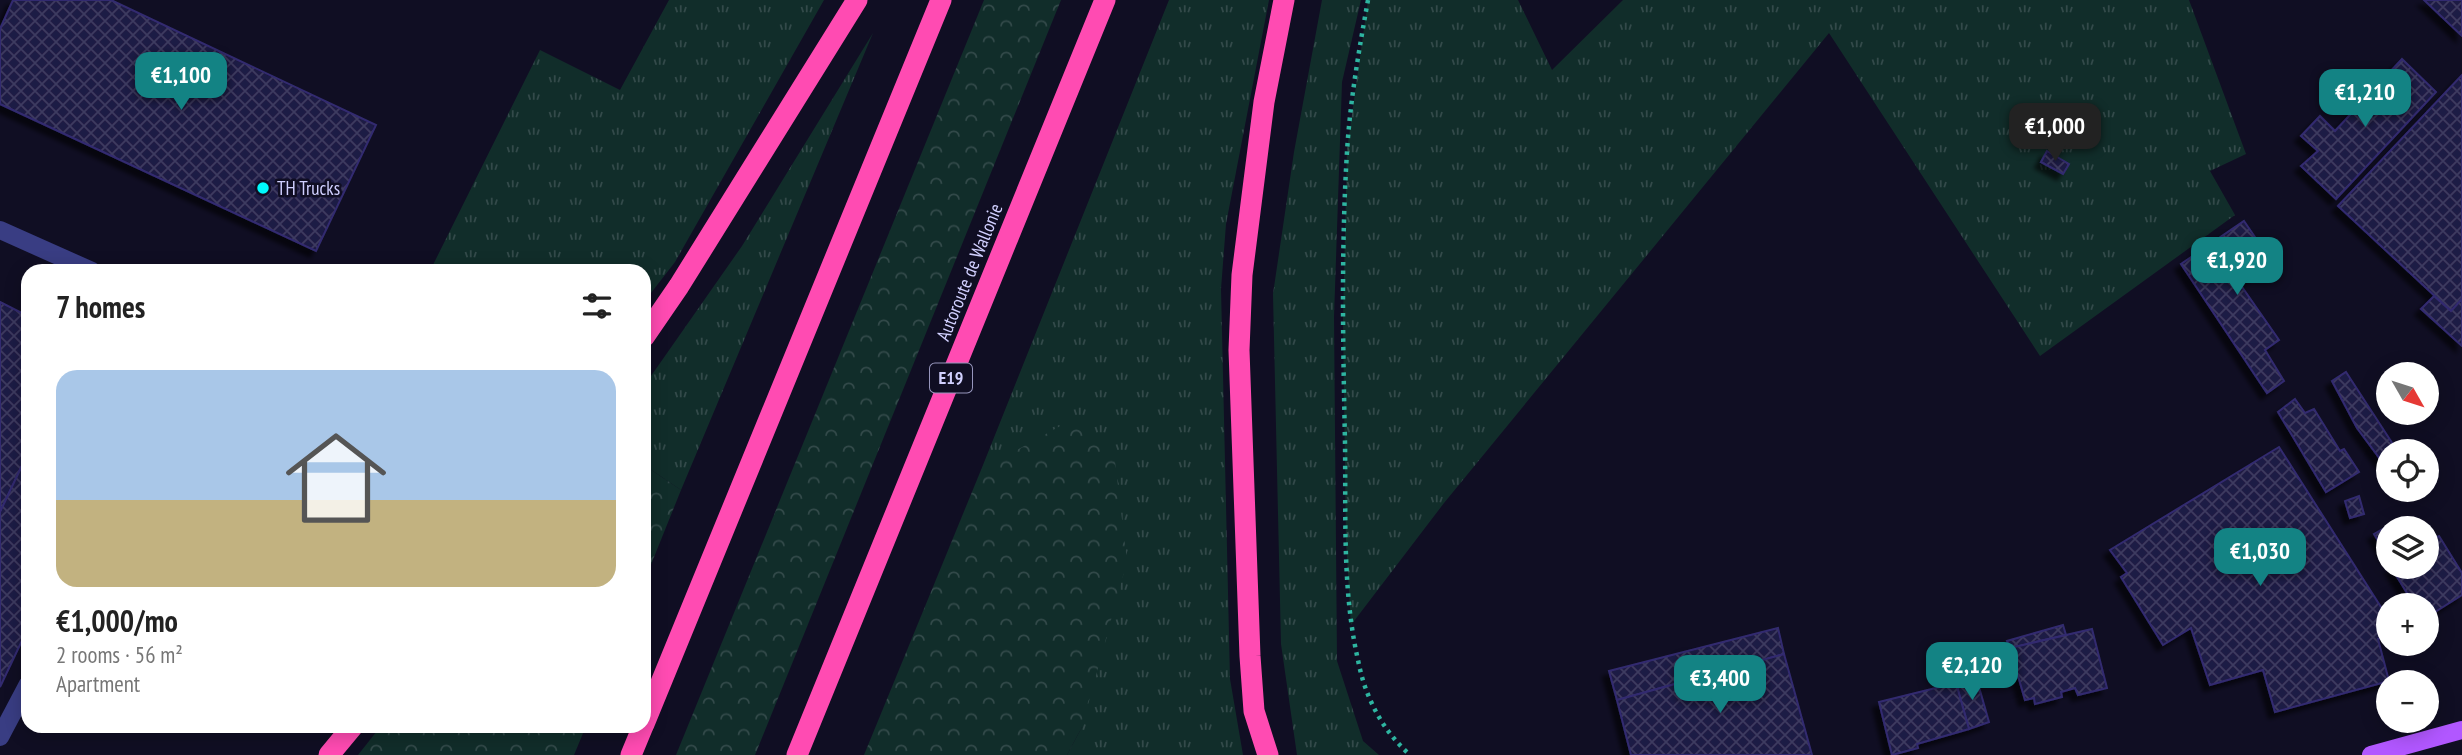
<!DOCTYPE html>
<html lang="en">
<head>
<meta charset="utf-8">
<style>
	:root { --surface:#fff; --page:#f2f2f2; --text:#222; --muted:#767676; --accent:#138384 }
	body { margin:0; font-family:"PT Sans Narrow",sans-serif; background:var(--page); color:var(--text); height:100vh; display:flex; flex-direction:column; font-size:26px; white-space:nowrap }
	* { box-sizing:border-box; margin:0 }
	p { font-size:23px; color:var(--muted) }
	.icon { flex:none; width:38px; height:38px; fill:none; stroke:currentColor; stroke-width:2; stroke-linecap:round; stroke-linejoin:round }
	.map { position:relative; flex:1; overflow:hidden }
	.drawer { position:absolute; left:21px; top:264px; width:630px; height:469px; display:flex; flex-direction:column; background:var(--surface); border-radius:21px; box-shadow:0 4px 18px #0003 }
	.drawer>* { flex:none }
	.needle { width:46px; rotate:129deg }
	.tools { position:absolute; left:2376px; top:362px; display:grid; gap:14px }
	.tools a { display:grid; place-items:center; width:63px; height:63px; border-radius:50%; background:var(--surface); box-shadow:0 4px 18px #0003; font-size:35px }
	.price { position:absolute; translate:-50% -60px; padding:0 16px; border-radius:14px; background:var(--accent); color:#fff; font-size:23px; line-height:46px; filter:drop-shadow(0 2px 4px #0008) }
	.price::after { content:''; position:absolute; left:50%; top:42px; width:21px; height:16px; margin-left:-10px; background:inherit; clip-path:polygon(0 0,100% 0,50% 100%) }
	.price.active { background:#222; color:#fff }
	ul { padding:0; list-style:none }
	li { display:grid; align-content:center; gap:14px; height:371px; padding:0 35px }
	li span { display:grid; place-items:center; height:217px; border-radius:21px; color:#555 }
	li>.icon { margin-inline-start:auto }
	span .icon { width:126px; height:126px; fill:#fffc; stroke-width:1 }
	li b { font-size:30px }
	h2 { display:flex; justify-content:space-between; align-items:center; height:84px; padding:0 35px; font-size:30px }
	.map>svg:first-child { display:block }
</style>
</head>
<body>
<div class="map">
<svg width="2462" height="755" viewBox="0 0 2462 755">
	<defs>
		<pattern id="grass-tufts" width="24" height="20" patternUnits="userSpaceOnUse" patternTransform="scale(1.75)"><rect width="24" height="20" fill="#112d2a"/><path d="M3 7l-1-3M5 7V3M7 7l1-3M15 17l-1-3M17 17v-4M19 17l1-3" fill="none" stroke="#334a4a"/></pattern>
		<pattern id="forest-crowns" width="20" height="18" patternUnits="userSpaceOnUse" patternTransform="scale(1.75)"><rect width="20" height="18" fill="#112d2a"/><path d="M2 6a3 3 0 1 1 6 0M12 15a3 3 0 1 1 6 0" fill="none" stroke="#334a4a"/></pattern>
		<pattern id="building-cross-hatch" width="8" height="8" patternUnits="userSpaceOnUse" patternTransform="scale(1.75)"><rect width="8" height="8" fill="#1f1a44"/><path d="M0 0l8 8M0 8l8-8" fill="none" stroke="#3e3a60"/></pattern>
		<filter id="shadow"><feDropShadow dx="-6" dy="6" stdDeviation="2" flood-color="#0009"/></filter>
	</defs>
	<rect width="100%" height="100%" fill="#100e23"/>
	<g fill="url(#grass-tufts)">
		<path d="M669,0H824L675,262L644,302V271H430L540,50L620,90Z"/>
		<path d="M1169,0H1269L1226,224L1221,289L1230,679L1243,755H1067L1082,727L981,470Z"/>
		<path d="M1322,0H1361L1342,82L1334,317L1337,661L1363,741L1379,755H1297L1281,644L1273,294L1294,152Z"/>
		<path d="M1368,0H1518L1552,70L1623,0H2189L2246,154L2210,171L2235,215L2040,356L1829,33L1444,503L1351,625L1346,541L1343,319L1347,150Z"/>
		<path d="M873,33L681,490L644,465V386L742,246Z"/>
	</g>
	<g fill="url(#forest-crowns)">
		<path d="M984,0H1061L755,755H676Z"/>
		<path d="M1073,419L1114,453L1127,561L1082,727L1067,755H864L981,470Z"/>
		<path d="M644,465L681,490L644,582Z"/>
		<path d="M381,726H586L574,755H358Z"/>
	</g>
	<g fill="url(#building-cross-hatch)" stroke="#332c70" stroke-width="2" filter="url(#shadow)">
		<path d="M13,0H111L376,125L316,251L0,104V29Z"/>
		<path d="M2424,0H2462V36Z"/>
		<path d="M2402,59L2436,92L2336,199L2301,166L2318,151L2301,136L2320,116L2335,131Z"/>
		<path d="M2462,75V299L2451,311L2338,206Z"/>
		<path d="M2047,151L2069,164L2063,174L2041,162Z"/>
		<path d="M2244,221L2272,262L2240,284L2279,340L2265,350L2284,381L2267,393L2181,264Z"/>
		<path d="M2434,296L2451,311L2462,299V346L2421,309Z"/>
		<path d="M0,302L28,316V453L0,512Z"/>
		<path d="M2346,372L2398,452H2389V460L2383,463L2357,428L2332,381Z"/>
		<path d="M2295,399L2305,413L2314,409L2340,451L2344,449L2359,472L2326,492L2278,412Z"/>
		<path d="M2279,447L2386,615L2382,638L2378,639L2389,681L2275,712L2263,670L2210,685L2191,628L2163,645L2121,577L2127,573L2110,550Z"/>
		<path d="M28,453V628L0,687V512Z"/>
		<path d="M2359,496L2364,514L2350,518L2345,501Z"/>
		<path d="M2400,519L2406,528H2389V558L2374,534Z"/>
		<path d="M2439,536L2462,573V595L2427,617V606H2415L2391,567H2427V543Z"/>
		<path d="M2063,625L2066,635L2010,648L2007,641Z"/>
		<path d="M1778,628L1784,654L1617,700L1609,671Z"/>
		<path d="M2092,629L2107,688L2078,695L2075,688L2061,692L2062,697L2035,704L2034,698L2025,700L2010,648Z"/>
		<path d="M1784,654L1812,755H1631L1617,700Z"/>
		<path d="M1975,673L1989,722L1969,729L1956,683Z"/>
		<path d="M1956,683L1969,729L1917,744L1918,748L1892,755L1879,702Z"/>
	</g>
	<g fill="none" stroke-linecap="round" stroke-linejoin="round">
		<path stroke="#2eb5a1" stroke-width="4.5" stroke-dasharray="3.5 5" stroke-linecap="butt" d="M1368,0C1359,50 1350,101 1347,152C1341,249 1343,346 1345,443C1346,515 1342,590 1358,660C1365,697 1382,730 1410,755"/>
		<g stroke="#393d83" stroke-width="18">
			<path d="M0,230L92,271"/>
			<path d="M0,737L28,684"/>
		</g>
		<path stroke="#b157ff" stroke-width="18" d="M2371,755L2462,730"/>
		<g stroke="#ff4bb2" stroke-width="21">
			<path d="M644,337L679,286L857,0"/>
			<path d="M644,724L941,0"/>
			<path d="M329,755L353,726"/>
			<path d="M631,755L643,726"/>
			<path d="M797,755L1105,0"/>
			<path d="M1268,755L1254,711L1250,656L1239,350L1242,275L1264,102L1284,0"/>
		</g>
	</g>
	<circle fill="#00f9fb" stroke="#100e23" stroke-width="2.5" cx="263" cy="188" r="7"/>
	<g text-anchor="middle" stroke-width="5" stroke-linejoin="round" paint-order="stroke">
		<rect fill="#100e23" stroke="#9796bd" stroke-width="2" x="930" y="363.5" width="42" height="29" rx="5"/>
		<g font-size="18" font-weight="bold" fill="#d1d0ff">
			<text x="951" y="384">E19</text>
		</g>
		<g font-size="19" fill="#d1d0ff" stroke="#100e23" text-anchor="start">
			<text x="277" y="195">TH Trucks</text>
		</g>
		<g font-size="19" fill="#d1d0ff" stroke="#100e23">
			<text transform="translate(969 272) rotate(-68)" y="7">Autoroute de Wallonie</text>
		</g>
	</g>
</svg>
<div class="tools">
<a><svg class="needle" viewBox="-14 -14 28 28"><path d="M0-13l5 13h-10z" fill="#e53935"/><path d="M0 13l5-13h-10z" fill="#767676"/></svg></a>
<a><svg class="icon" aria-label="locate" viewBox="0 0 24 24"><circle cx="12" cy="12" r="6"/><path d="M12 2v4M12 18v4M2 12h4M18 12h4"/></svg></a>
<a><svg class="icon" aria-label="layers" viewBox="0 0 24 24"><path d="M12 4l9 5-9 5-9-5zM3 14l9 5 9-5"/></svg></a>
<a>+</a>
<a>−</a>
</div>
<b class="price" style="left:181px;top:112px">€1,100</b>
<b class="price" style="left:2365px;top:129px">€1,210</b>
<b class="price active" style="left:2055px;top:163px">€1,000</b>
<b class="price" style="left:2237px;top:297px">€1,920</b>
<b class="price" style="left:2260px;top:588px">€1,030</b>
<b class="price" style="left:1972px;top:702px">€2,120</b>
<b class="price" style="left:1720px;top:715px">€3,400</b>
<section class="drawer">
<h2>7 homes<svg class="icon" aria-label="filters" viewBox="0 0 24 24"><path d="M4 7h16M4 17h16"/><circle cx="9" cy="7" r="2"/><circle cx="15" cy="17" r="2"/></svg></h2>
<ul>
<li><span style="background:linear-gradient(#a9c7e8 60%,#c2b280 0)"><svg class="icon" aria-label="home" viewBox="0 0 24 24"><path d="M3 11l9-7 9 7M6 9v11h12V9"/></svg></span><div><b>€1,000/mo</b><p>2 rooms · 56 m²</p><p>Apartment</p></div></li>
</ul>
</section>
</div>
</body>
</html>
